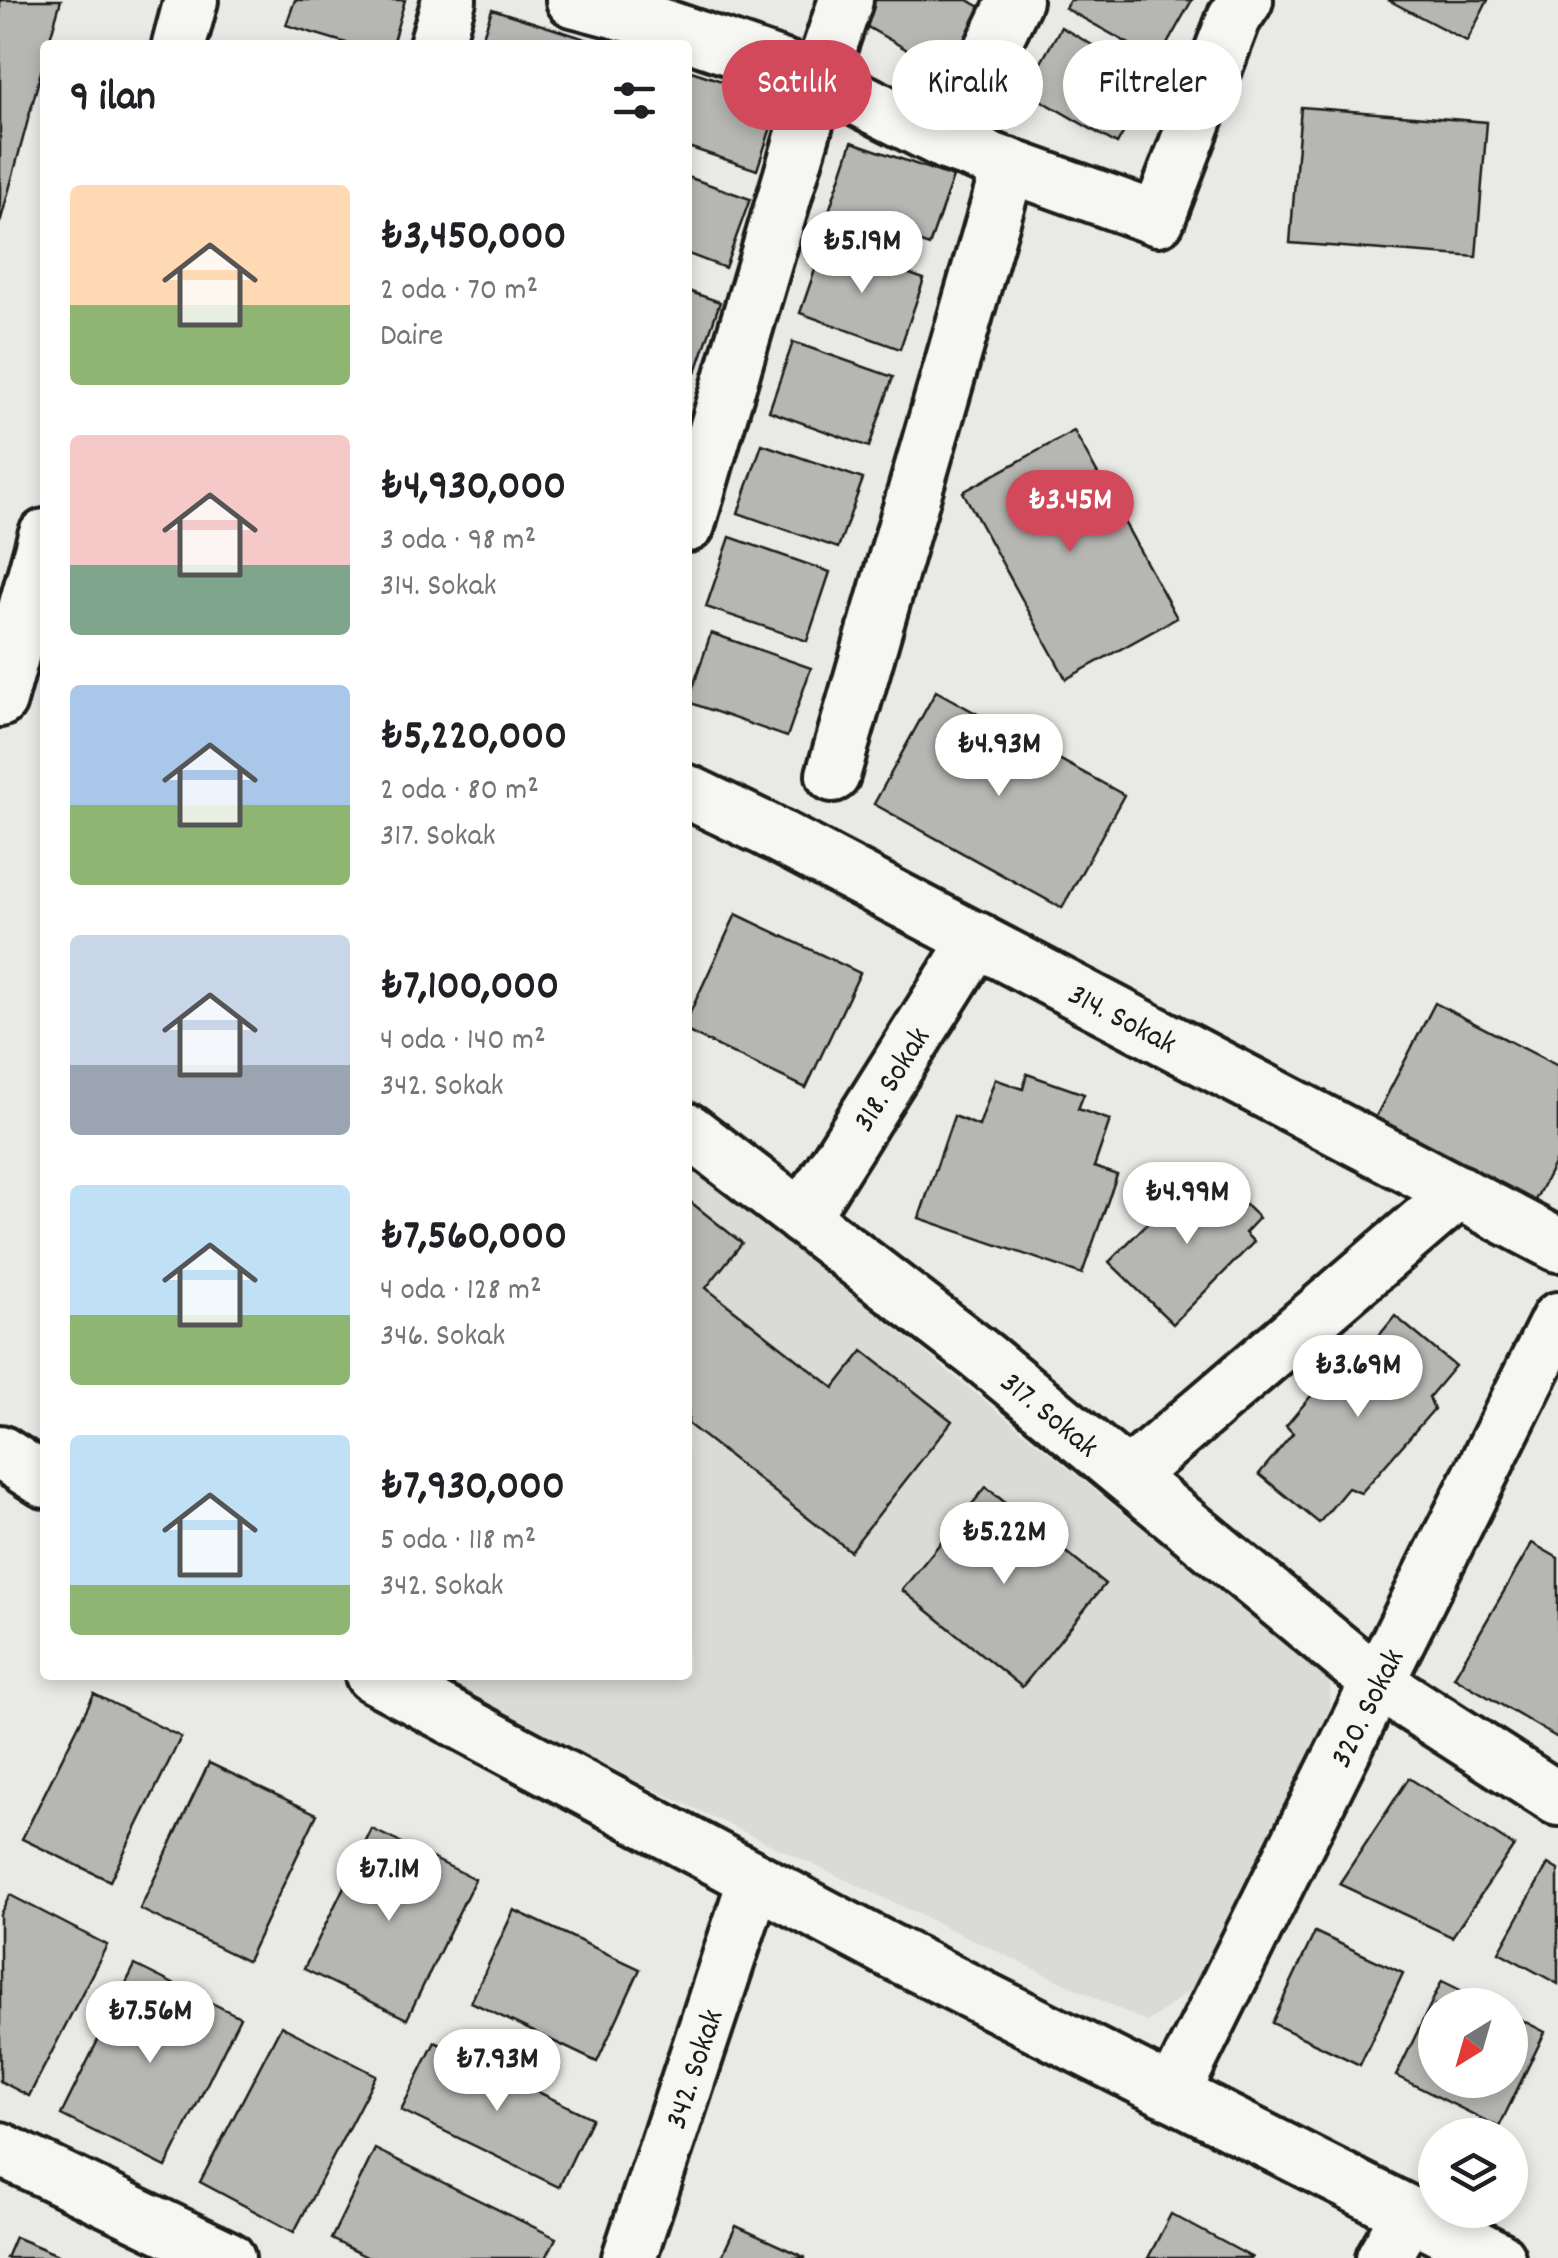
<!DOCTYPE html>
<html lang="tr">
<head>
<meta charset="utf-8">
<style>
	:root { --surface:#fff; --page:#f6f6f6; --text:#202124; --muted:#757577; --accent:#d1495b }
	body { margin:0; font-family:Dekko,sans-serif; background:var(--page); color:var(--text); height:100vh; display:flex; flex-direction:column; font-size:38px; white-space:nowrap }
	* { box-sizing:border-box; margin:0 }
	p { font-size:32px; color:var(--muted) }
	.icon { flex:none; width:55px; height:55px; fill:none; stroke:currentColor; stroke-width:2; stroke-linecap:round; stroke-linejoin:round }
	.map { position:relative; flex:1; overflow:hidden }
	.side { position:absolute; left:40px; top:40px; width:652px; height:1640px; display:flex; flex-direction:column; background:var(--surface); border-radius:10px; box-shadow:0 5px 15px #0003 }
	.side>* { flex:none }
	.banner { position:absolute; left:722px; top:40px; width:685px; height:90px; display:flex; gap:20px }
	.needle { width:65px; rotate:217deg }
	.buttons { position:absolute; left:1418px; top:1988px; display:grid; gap:20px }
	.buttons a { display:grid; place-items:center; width:110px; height:110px; border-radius:50%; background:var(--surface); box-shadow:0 5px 15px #0003; font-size:50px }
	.price { position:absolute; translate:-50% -85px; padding:0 22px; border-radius:35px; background:#fff; color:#222; font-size:32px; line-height:65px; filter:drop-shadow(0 2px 5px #0008) }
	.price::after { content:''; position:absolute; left:50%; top:60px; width:30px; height:22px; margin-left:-15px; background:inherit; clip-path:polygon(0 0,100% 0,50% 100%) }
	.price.selected { background:var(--accent); color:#fff }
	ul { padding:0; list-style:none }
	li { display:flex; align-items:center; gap:30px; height:250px; padding:0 30px }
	li span { display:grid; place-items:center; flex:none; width:280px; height:200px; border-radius:10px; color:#555 }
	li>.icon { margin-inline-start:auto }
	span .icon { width:120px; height:120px; fill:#fffc; stroke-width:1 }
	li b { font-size:42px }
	h2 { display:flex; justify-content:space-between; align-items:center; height:120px; padding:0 30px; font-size:42px }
	.chip { padding:0 35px; border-radius:45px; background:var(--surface); box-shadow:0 5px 15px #0003; font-size:35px; line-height:90px }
	.chip.selected { background:var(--accent); color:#fff }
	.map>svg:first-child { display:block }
</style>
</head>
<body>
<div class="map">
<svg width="1558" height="2258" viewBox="0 0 1558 2258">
	<rect width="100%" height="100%" fill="#e9e9e5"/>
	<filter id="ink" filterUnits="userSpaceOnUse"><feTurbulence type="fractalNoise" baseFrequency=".01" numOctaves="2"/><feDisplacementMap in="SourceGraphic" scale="20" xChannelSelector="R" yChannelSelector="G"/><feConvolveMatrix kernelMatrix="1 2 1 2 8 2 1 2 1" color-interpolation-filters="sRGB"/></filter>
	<g filter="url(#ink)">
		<path fill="#dadad6" d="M688,1161L1330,1680L1331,1724L1194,1987L1147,2022L649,1787L427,1675H688Z"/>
		<g fill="#b6b6b3" stroke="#1c1c1c" stroke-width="2.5">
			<path d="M0,0H61L48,45H45V57L0,223Z"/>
			<path d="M295,0H405L392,45H353L286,25Z"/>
			<path d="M871,0H968L987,11L951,75L859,22Z"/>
			<path d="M1070,0H1192L1158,60L1065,8Z"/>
			<path d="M1388,0H1488L1467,41Z"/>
			<path d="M492,9L592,41L591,45H480Z"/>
			<path d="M1061,27L1153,80L1117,144L1025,91Z"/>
			<path d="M688,70L780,100L757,170L688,147Z"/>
			<path d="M1301,107L1487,122L1476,257L1290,243Z"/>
			<path d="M852,142L953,177L929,246L829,211Z"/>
			<path d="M688,177L750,199L725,268L688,254Z"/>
			<path d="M824,244L924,279L900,349L800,313Z"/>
			<path d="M688,291L720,302L696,372L688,369Z"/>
			<path d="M793,342L893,377L869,447L769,411Z"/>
			<path d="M1074,431L1177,618L1066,679L963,492Z"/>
			<path d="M762,444L863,479L838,548L738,513Z"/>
			<path d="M730,537L830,572L807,641L706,607Z"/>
			<path d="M711,633L811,668L787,737L688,702Z"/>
			<path d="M936,691L1124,795L1062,908L874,804Z"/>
			<path d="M736,914L860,973L806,1088L688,1032V1017Z"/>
			<path d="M1435,1003L1558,1066V1156L1532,1206L1372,1124Z"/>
			<path d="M1027,1074L1084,1094L1078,1109L1110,1120L1094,1167L1117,1175L1082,1274L919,1218L954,1116L979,1126L995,1079L1023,1089Z"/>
			<path d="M1217,1177L1259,1218L1245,1233L1254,1242L1173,1324L1109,1262L1189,1181L1201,1193Z"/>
			<path d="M688,1200L742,1243L706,1288L834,1388L863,1351L952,1421L850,1551L688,1424Z"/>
			<path d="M1395,1316L1455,1366L1429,1397L1434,1409L1361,1493L1348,1488L1319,1523L1259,1474L1293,1433L1286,1426L1354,1344L1365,1353Z"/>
			<path d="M986,1487L1105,1584L1022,1687L902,1590Z"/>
			<path d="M1532,1543L1558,1558V1738L1454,1677Z"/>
			<path d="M94,1694L181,1737L110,1881L22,1839Z"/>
			<path d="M209,1763L317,1814L247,1961L140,1909Z"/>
			<path d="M1409,1778L1514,1846L1452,1937L1339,1884Z"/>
			<path d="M372,1829L475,1879L407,2019L304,1969Z"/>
			<path d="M1548,1864L1558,1870V1984L1499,1952Z"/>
			<path d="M10,1895L107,1945L29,2096L0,2081V1914Z"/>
			<path d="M514,1910L640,1969L597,2062L471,2002Z"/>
			<path d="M1315,1932L1403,1973L1360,2065L1272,2023Z"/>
			<path d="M135,1965L240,2017L166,2167L61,2115Z"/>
			<path d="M1442,1981L1491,2005H1435V2080H1510V2014L1545,2032L1499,2127L1396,2076Z"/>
			<path d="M281,2026L376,2075L294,2232L200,2182Z"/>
			<path d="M435,2042L592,2118L559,2187L401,2110Z"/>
			<path d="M375,2149L556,2238L546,2258H369L331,2239Z"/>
			<path d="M1171,2214L1253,2258H1148Z"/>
			<path d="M736,2226L806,2258H721Z"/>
			<path d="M15,2237L65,2258H6Z"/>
		</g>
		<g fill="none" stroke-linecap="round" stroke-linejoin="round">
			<g stroke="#1c1c1c" stroke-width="60">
				<g id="minor">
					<path d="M573,0L637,17L819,79L946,143L1158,219L1234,18L1246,0"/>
					<path d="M179,45L191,0"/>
					<path d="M436,45L449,0"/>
					<path d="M946,143L1015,0"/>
					<path d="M688,525L819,79L846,0"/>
					<path d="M0,700L45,536"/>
					<path d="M833,775L1009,165"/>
					<path id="s1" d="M688,792L765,829L1558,1245"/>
					<path id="s2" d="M688,1130L983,1357L1378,1683L1558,1799"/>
					<path id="s3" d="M802,1218L977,939"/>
					<path d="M0,1452L45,1481"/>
					<path d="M1128,1476L1459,1192"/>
					<path d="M372,1675L886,1949L1498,2258"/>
					<path id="s4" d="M1173,2094L1558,1319"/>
					<path d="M0,2149L228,2258"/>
					<path id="s5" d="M629,2258L755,1879"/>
					<path d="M1383,2258L1409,2213"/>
				</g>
			</g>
			<use href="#minor" stroke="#f6f6f2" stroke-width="52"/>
		</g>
	</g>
	<g text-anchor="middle" stroke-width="8" stroke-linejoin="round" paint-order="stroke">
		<g font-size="32" fill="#1c1c1c" stroke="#f6f6f2">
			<text dy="11" stroke="none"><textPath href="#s1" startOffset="490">314. Sokak</textPath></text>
			<text dy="11" stroke="none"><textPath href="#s3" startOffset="165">318. Sokak</textPath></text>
			<text dy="11" stroke="none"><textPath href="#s2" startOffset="460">317. Sokak</textPath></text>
			<text dy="11" stroke="none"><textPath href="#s4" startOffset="432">320. Sokak</textPath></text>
			<text dy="11" stroke="none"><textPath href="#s5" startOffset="200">342. Sokak</textPath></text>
		</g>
	</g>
</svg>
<div class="buttons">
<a><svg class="needle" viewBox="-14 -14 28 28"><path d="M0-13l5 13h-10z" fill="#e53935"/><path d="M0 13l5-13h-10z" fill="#757577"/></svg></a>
<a><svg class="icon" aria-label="layers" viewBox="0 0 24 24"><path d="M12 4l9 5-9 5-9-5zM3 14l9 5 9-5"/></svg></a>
</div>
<b class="price" style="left:862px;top:296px">₺5.19M</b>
<b class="price selected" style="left:1070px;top:555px">₺3.45M</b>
<b class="price" style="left:999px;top:799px">₺4.93M</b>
<b class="price" style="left:1187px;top:1247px">₺4.99M</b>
<b class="price" style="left:1358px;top:1420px">₺3.69M</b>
<b class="price" style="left:1004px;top:1587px">₺5.22M</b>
<b class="price" style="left:389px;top:1924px">₺7.1M</b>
<b class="price" style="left:150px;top:2066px">₺7.56M</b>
<b class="price" style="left:497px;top:2114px">₺7.93M</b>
<div class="banner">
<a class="chip selected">Satılık</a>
<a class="chip">Kiralık</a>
<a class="chip">Filtreler</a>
</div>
<section class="side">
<h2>9 ilan<svg class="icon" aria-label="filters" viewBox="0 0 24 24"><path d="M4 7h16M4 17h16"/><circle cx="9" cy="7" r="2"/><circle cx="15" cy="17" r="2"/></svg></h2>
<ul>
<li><span style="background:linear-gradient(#ffd9b3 60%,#8fb573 0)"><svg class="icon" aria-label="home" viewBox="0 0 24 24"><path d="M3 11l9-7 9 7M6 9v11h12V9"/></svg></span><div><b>₺3,450,000</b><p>2 oda · 70 m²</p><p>Daire</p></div></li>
<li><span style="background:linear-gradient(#f6c9c9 65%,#7fa58c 0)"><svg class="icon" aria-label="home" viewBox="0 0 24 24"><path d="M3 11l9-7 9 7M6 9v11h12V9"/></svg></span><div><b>₺4,930,000</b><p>3 oda · 98 m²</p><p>314. Sokak</p></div></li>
<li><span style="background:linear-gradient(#a9c7e8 60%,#8fb573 0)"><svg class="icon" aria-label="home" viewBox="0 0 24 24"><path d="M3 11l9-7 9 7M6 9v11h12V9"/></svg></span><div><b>₺5,220,000</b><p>2 oda · 80 m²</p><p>317. Sokak</p></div></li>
<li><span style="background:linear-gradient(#c9d6e8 65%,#9aa5b1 0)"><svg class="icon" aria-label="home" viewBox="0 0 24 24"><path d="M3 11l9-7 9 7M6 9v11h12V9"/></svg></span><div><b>₺7,100,000</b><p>4 oda · 140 m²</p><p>342. Sokak</p></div></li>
<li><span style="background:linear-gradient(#bfe0f5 65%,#8fb573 0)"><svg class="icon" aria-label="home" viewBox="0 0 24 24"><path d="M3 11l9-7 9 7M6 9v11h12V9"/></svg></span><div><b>₺7,560,000</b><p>4 oda · 128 m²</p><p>346. Sokak</p></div></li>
<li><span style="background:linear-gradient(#bfe0f5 75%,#8fb573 0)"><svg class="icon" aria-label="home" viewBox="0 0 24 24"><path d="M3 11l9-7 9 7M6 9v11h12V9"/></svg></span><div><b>₺7,930,000</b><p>5 oda · 118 m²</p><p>342. Sokak</p></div></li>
</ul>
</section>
</div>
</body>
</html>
